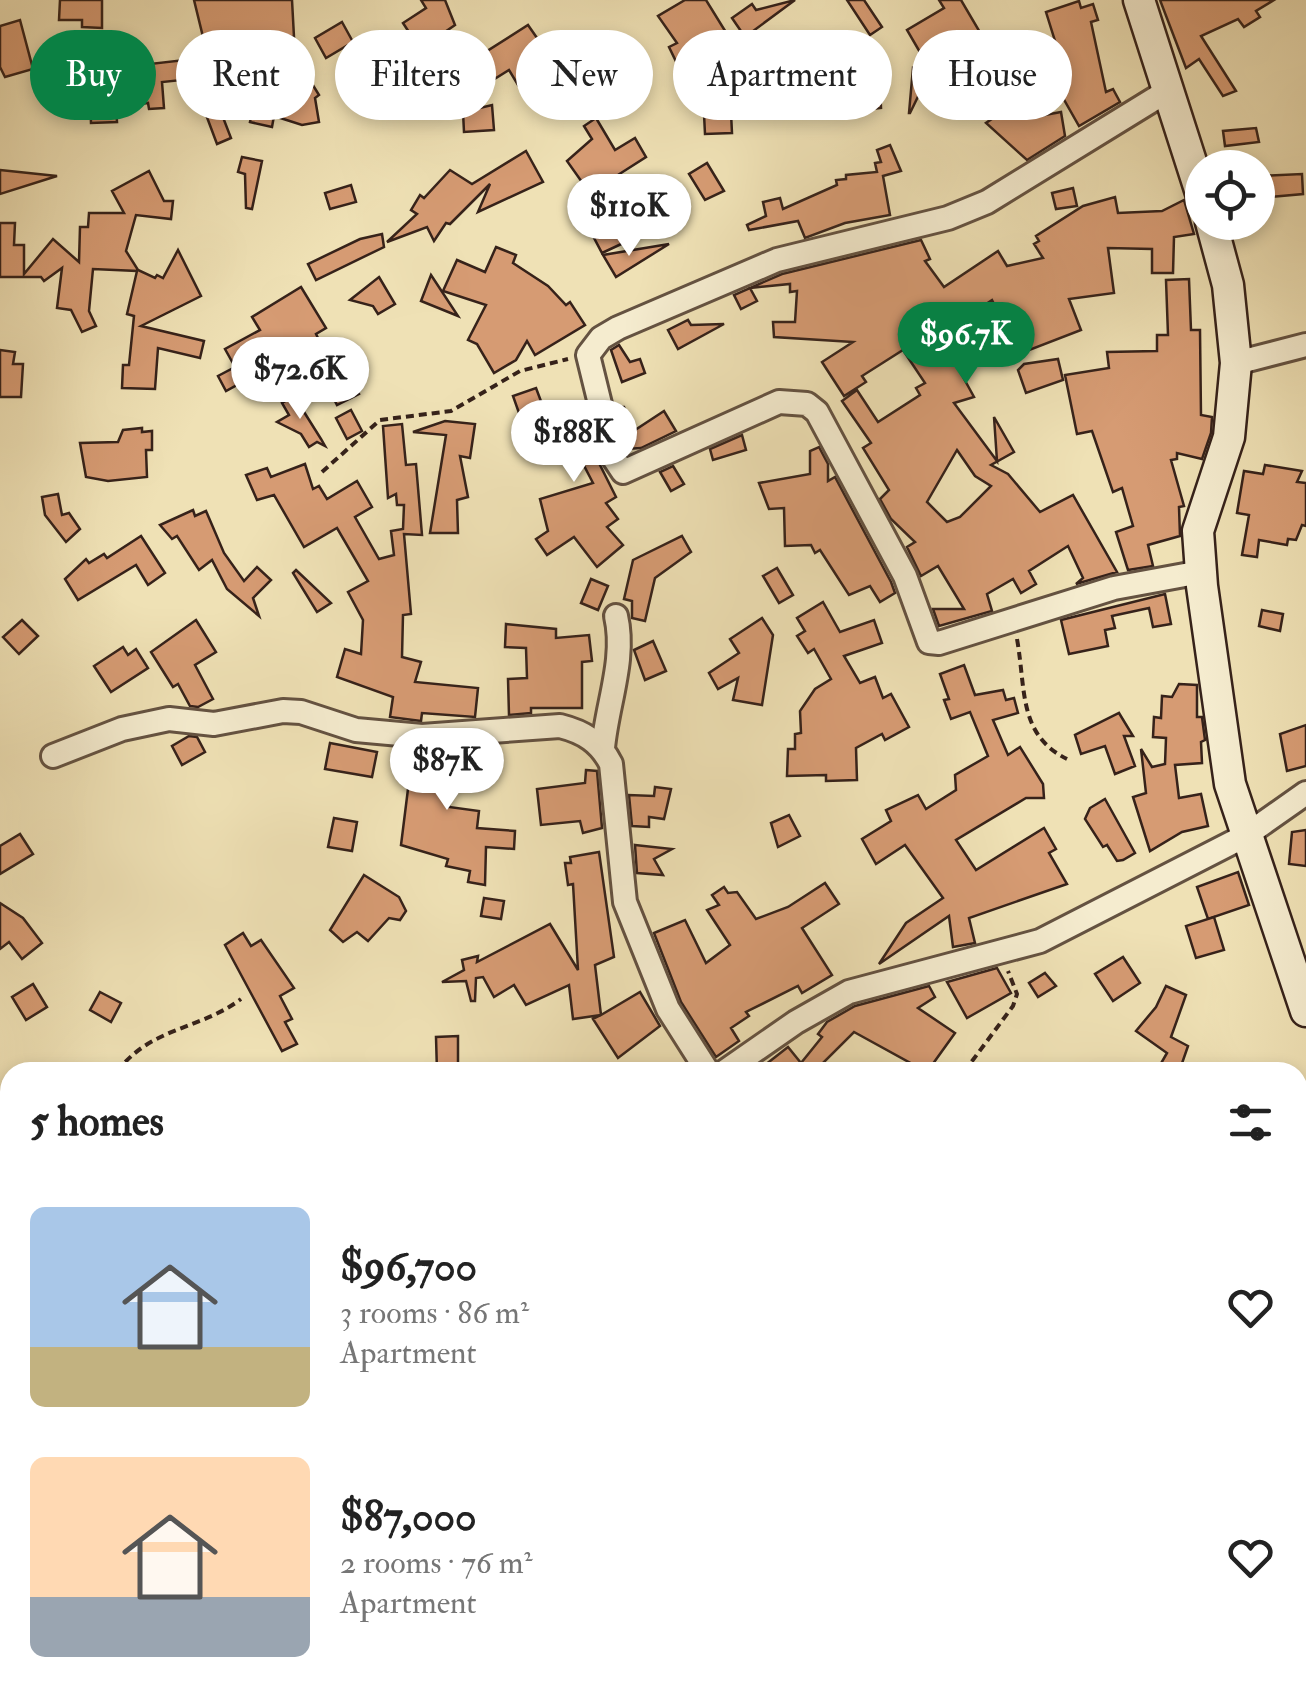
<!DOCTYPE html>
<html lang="en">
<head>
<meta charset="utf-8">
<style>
	:root { --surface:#fff; --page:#f2f2f2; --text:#222; --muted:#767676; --accent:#0b8043 }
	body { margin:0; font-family:"IM FELL Double Pica",serif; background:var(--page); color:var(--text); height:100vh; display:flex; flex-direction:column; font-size:38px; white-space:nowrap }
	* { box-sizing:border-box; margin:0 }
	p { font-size:32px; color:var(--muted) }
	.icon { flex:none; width:55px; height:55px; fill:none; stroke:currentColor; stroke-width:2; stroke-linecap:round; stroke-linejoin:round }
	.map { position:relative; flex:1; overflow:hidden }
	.details { position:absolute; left:0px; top:1062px; width:1308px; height:642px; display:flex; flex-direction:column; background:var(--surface); border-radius:30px 30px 0 0; box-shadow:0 5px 15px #0003 }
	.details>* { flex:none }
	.top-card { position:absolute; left:30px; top:30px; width:1248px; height:90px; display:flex; gap:20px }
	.tools { position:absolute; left:1185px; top:150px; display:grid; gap:20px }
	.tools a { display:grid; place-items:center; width:90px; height:90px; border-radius:50%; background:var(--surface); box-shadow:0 5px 15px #0003; font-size:50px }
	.price { position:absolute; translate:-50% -85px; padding:0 22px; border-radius:35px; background:#fff; color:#222; font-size:32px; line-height:65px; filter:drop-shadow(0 2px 5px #0008) }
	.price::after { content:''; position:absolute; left:50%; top:60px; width:30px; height:22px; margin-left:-15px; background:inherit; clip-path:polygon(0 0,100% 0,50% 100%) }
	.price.selected { background:var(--accent); color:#fff }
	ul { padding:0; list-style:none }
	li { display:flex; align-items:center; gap:30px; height:250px; padding:0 30px }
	li span { display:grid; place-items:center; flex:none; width:280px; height:200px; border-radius:15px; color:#555 }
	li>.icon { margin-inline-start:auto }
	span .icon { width:120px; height:120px; fill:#fffc; stroke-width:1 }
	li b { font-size:42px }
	h2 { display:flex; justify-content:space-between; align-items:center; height:120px; padding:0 30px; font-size:42px }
	.chip { padding:0 35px; border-radius:45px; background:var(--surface); box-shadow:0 5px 15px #0003; font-size:35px; line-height:90px }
	.chip.selected { background:var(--accent); color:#fff }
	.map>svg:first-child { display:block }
</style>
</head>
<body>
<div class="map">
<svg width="1306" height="1704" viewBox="0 0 1306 1704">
	<rect width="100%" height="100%" fill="#efe1b5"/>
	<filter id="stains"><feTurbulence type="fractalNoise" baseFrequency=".002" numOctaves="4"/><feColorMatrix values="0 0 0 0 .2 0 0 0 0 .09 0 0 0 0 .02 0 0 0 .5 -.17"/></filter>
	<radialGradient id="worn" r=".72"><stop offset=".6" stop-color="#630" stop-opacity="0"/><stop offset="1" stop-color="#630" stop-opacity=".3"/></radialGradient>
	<g fill="#d69b73" stroke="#36221a" stroke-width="2.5" fill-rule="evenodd">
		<path d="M60,0H102V28L82,27V20H59Z"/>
		<path d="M194,0H292L294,37H288L289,69L296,68L297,90L311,82L319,95L315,98L319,122L302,125L274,116L272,127L250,122L256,92L206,103L200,78L162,82L164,108L149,109L148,103L116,107L117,122L91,123L90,93L103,88L98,74L131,61L133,66L194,59L190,45L204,41Z"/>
		<path d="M421,0H445L455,25L420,49L403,23L426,8Z"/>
		<path d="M685,0H706L727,34L706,50L716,70L687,84L669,47L677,43L658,16Z"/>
		<path d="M795,0L745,37L732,18L752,4L756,10Z"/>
		<path d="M847,0H864L882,27L870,35Z"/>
		<path d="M939,0H961L981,34L976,37L989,58L970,70L949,38L921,54L907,30L944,8Z"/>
		<path d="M1160,0H1274L1256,11L1260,17L1244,27L1238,19L1201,36L1236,91L1223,96L1199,59L1186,68Z"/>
		<path d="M1079,1L1081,8L1093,4L1098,20L1091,22L1106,92L1113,89L1120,102L1079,126L1058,89L1047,42L1055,41L1046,12Z"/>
		<path d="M20,20L33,69L5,77L0,67V26Z"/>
		<path d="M342,22L353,42L326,58L315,38Z"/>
		<path d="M528,25L553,61L518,85L509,70L488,83L473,60Z"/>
		<path d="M386,54L391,69L364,77L359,62Z"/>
		<path d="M879,63L881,108L838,113L829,98L846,87L844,64Z"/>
		<path d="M913,68L928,76L910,113H909Z"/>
		<path d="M576,86L581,108L549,115L544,93Z"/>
		<path d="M1015,103L1029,118L1061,112L1065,136L1027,160L986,123Z"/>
		<path d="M492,105L494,130L464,132L463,112Z"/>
		<path d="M219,107L231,138L217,144L205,112Z"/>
		<path d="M731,113L732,133L705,134L704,114Z"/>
		<path d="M596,118L615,150L635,138L646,157L610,180L637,221L673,208L677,218L602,253L593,236L619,222L600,184L589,192L567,161L592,139L584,126Z"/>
		<path d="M1256,128L1259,142L1225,146L1223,131Z"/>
		<path d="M890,145L901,171L883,176L890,215L845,223L805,238L798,221L749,230L747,225L766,216L763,202L780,198L783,209L837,185L836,180L846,179V175L877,172L875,163L881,162L877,150Z"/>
		<path d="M526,151L543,182L478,212L490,184L450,224L446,223L434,241L427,227L387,242L417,214L411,210L420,195L424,198L450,170L472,184Z"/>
		<path d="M242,157L262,161L252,209L246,208L245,174L238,172Z"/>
		<path d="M707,163L724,191L705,200L689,174Z"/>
		<path d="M0,170L57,176L0,194Z"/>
		<path d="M149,171L164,201H173L171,219L136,215L126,251L138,270L155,278L157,275L163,278L178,250L201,296L141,326L204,341L200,358L158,348L155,389L122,388L123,365H129L134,316L127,314L137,271L93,269L89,311L96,326L82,332L71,310L57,308L62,268L44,281L41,277H0V223H15L14,245H24V274L53,239L79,262L80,227H88L89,213H124L112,191Z"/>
		<path d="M1302,174L1303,194L1258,198V176Z"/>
		<path d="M351,185L356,202L330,209L325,193Z"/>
		<path d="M1073,188L1077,206L1056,209L1052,193Z"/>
		<path d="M1115,197L1118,213L1162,211L1184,200L1194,234L1174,237L1173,273H1152V249L1108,248L1114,293L1069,299L1081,330L1019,354L992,300L968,316L981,335L951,355L974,397L954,403L997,461L994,417L1014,452L991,465L1008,474L1040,512L1073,495L1117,572L1076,584L1083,578L1068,546L1029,571L1036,584L1021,593L1013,579L987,594L992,611L939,626L933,609H964L938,566L921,576L907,547L915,542L891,519L880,499L889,490L863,448L871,443L842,401L857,390L878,422L920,395L916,388L925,383L903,350L862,376L866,382L844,396L822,362L853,342L774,337L773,322H795L797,291L790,292V284L750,288L757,301L741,309L734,295L782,274L921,240L930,259L925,261L944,287L998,251L1007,266L1043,258L1034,244L1039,241L1036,236L1083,206ZM957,450L975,476L991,486L960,517L947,522L927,502Z"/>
		<path d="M382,234L384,247L316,280L308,264L360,239Z"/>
		<path d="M669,244L616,277L603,255Z"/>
		<path d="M496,247L516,255L513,263L548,286L566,305L570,302L585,325L535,355L527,341L516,360L494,373L477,344L468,340L486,305L443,291L457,260L485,272Z"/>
		<path d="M431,275L458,316L421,301Z"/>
		<path d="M379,277L395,304L378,314L373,306L350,300Z"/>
		<path d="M1189,279L1191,330H1200L1201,415L1212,417L1211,433L1202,459L1177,453V459L1171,460L1184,506L1179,507L1180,536L1148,545L1153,566L1128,570L1116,532L1133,526L1122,488L1113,492L1092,431L1077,434L1065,375L1109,368L1107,352L1157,351V335H1168L1166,280Z"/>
		<path d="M301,287L326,328L316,334L319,340L226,391L218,376L235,367L225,349L260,330L252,317Z"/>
		<path d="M688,320L691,325L724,324L678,349L668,330Z"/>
		<path d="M619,345L630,362L640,359L645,373L622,382L611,350Z"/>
		<path d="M0,350L15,352L13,364H23L21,397H0Z"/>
		<path d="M352,355L360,369L350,375L359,394L337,405L320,371Z"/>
		<path d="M1058,359L1063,380L1026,393L1018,370L1024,364Z"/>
		<path d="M536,388L548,420L586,409L598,461L616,497L606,503L618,519L607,527L623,545L597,567L574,537L547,555L536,539L548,531L540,499L593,483L580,458L566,459L563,447L552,450L545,425L525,430L513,396Z"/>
		<path d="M294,396L321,439L325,446L317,442L309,447L301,434L277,422L289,415L282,403Z"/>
		<path d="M616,407H624L632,432L664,411L676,431L641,448L626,449Z"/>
		<path d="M351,410L362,431L347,439L336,418Z"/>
		<path d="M445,421L475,424L470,458L460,456L468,497L457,500L458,533H430L446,435L413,432Z"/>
		<path d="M402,424L406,465L416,464L422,535L404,534L411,614L403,615L402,657L421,662L415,682L478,688L475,717L422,713L421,721L390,717L393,697L337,677L345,649L361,654L363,620L348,592L368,581L337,528L304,547L274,495L257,500L246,475L267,468L271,477L305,464L313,489L319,486L327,499L357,481L372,507L355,517L379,559L394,555L391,531L403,529L404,505H397L396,494L388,498L383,426Z"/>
		<path d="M142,428V432L152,431V450H146L147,477L108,481L86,477L80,443L118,442L123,430Z"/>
		<path d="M742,435L746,450L713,460L710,449Z"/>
		<path d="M819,447L828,464V481L835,477L891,582L895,593L880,602L870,586L849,595L820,550L815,553L811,545L785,546L784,508L769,509L759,483L810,474V451Z"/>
		<path d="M1265,465L1302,471L1297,482L1306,483V526L1302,525L1296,540L1288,539L1287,545L1259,540L1257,557L1242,555L1249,515L1237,513L1244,471L1263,474Z"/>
		<path d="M673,466L684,484L671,491L660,472Z"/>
		<path d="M58,494L62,515L69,513L80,529L66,542L45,515L42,497Z"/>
		<path d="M193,510L195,516L206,511L224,553L244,581L257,567L271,580L253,598L259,616L227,589L212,560L199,570L177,536L172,539L160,525Z"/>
		<path d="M141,536L165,573L148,585L136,565L78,600L65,579L86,559L89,563L104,554L107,558Z"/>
		<path d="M682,536L691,552L655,578L645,621L632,618V601L624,599L633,560Z"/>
		<path d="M777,568L793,595L779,603L763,576Z"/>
		<path d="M296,570L331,603L317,612L293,573Z"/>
		<path d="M591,579L608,586L598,610L581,603Z"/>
		<path d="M1165,594L1171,624L1153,627L1149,608L1112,616L1115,628L1105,630L1108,646L1069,654L1061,620Z"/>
		<path d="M823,602L840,632L874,620L882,643L844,656L860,683L875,677L883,698L891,694L909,727L885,740L882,734L856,748L857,780L826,781V775L787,776L788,749H795V734L801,733L800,711L815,689L831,679L814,649L808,653L797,636L805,631L797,618Z"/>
		<path d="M1262,610L1283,614L1280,631L1259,626Z"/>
		<path d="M762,618L773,635L762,705L733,700L738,678L718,689L709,673L739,653L730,639Z"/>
		<path d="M22,620L38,636L19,654L3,637Z"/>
		<path d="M196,620L216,652L195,665L213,699L198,707L190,706L178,684L173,687L151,652Z"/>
		<path d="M506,624L556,629V638L589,635L592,661L582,662V708H531V713L509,715L508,679L527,678L526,648L505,647Z"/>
		<path d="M653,641L666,671L645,680L634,650Z"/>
		<path d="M123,647L128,655L136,649L148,668L111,692L94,666Z"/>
		<path d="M964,665L975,695L1003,690L1006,700L1014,698L1018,713L993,720L1008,755L1020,747L1043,784L1044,798H1026L956,840L976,870L1044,828L1056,849L1049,853L1067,884L969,918L975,943L953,947L949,916L879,964L906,923L943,898L905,845L876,864L862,839L891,821L886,810L918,795L926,809L956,790L955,775L988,756L970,712L951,719L944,700L949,699L940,674Z"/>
		<path d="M1179,684L1197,685V717H1202L1205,740L1201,742L1202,763L1175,765L1179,798L1201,794L1208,826L1182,832L1150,851L1133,797L1146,793L1141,749L1152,767L1165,764L1166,738L1153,737L1154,717L1161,718L1162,696L1172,697Z"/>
		<path d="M1119,713L1133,736H1124L1135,766L1115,774L1105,746L1081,754L1075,735Z"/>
		<path d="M1306,725V766L1287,771L1280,734Z"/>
		<path d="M189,736L197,737L205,752L182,765L172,746Z"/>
		<path d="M330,743L377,752L372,777L325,769Z"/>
		<path d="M396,749L491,756L489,773L457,769L456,778H451L449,807L479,811L477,828L515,831L514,849L486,847L485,885L468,882L470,871L446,866L448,859L401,845L411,765L394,763Z"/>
		<path d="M586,770L597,771L602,828L583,833L580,821L541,825L537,789L585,783Z"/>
		<path d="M655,787L671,789L664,819L649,817V827L632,826L629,795L654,796Z"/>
		<path d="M1105,799L1135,853L1123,860L1117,861L1107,845L1103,847L1085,819L1090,808Z"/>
		<path d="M789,815L800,836L778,847L771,823Z"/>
		<path d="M334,818L357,822L352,851L328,847Z"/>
		<path d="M1306,830V866L1289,864L1292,832Z"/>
		<path d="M20,834L33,854L0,874V846Z"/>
		<path d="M635,845L672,849L654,859L663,875L637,873Z"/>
		<path d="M599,852L614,957L595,965L601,1015L640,992L660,1026L618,1058L593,1019L601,1015L573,1019L569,985L526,1005L514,985L494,997L483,977L476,978L475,1001H471L466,981L442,982L464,970L462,960L478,956L477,962L550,924L578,970L573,884L568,885L565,863H571L570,857Z"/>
		<path d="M1238,872L1249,905L1208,919L1197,887Z"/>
		<path d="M364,875L399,897L406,911L400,920L389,918L368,941L357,932L343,942L330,930Z"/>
		<path d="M825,883L839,904L802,928L832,975L802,993L798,986L746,1012L749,1016L731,1028L739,1041L716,1057L681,1002L654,933L685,920L706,963L730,945L707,910L719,905L712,895L724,887L728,893L737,892L756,919L788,907Z"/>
		<path d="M484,898L504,901L501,919L481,916Z"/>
		<path d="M0,903L23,918L42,943L22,959L9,942L0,949Z"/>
		<path d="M1214,917L1224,950L1196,958L1186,926Z"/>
		<path d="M243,933L251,946L261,940L294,988L280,996L292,1019L285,1022L297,1044L282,1051L225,945Z"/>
		<path d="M1123,957L1140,983L1113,1001L1095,974Z"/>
		<path d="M997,968L1011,993L967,1018L947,982Z"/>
		<path d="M1045,973L1056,986L1038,997L1029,983Z"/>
		<path d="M33,984L47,1007L26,1020L12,997Z"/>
		<path d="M929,986L935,997L918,1008L955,1033L927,1072L854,1032L814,1072H756L788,1047L801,1063L822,1037L818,1034L827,1022L855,1006Z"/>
		<path d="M1166,986L1186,995L1171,1037L1188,1046L1179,1072H1156L1167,1053L1136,1031L1156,1007Z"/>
		<path d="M100,992L121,1003L111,1022L90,1010Z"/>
		<path d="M458,1036V1072H437L436,1037Z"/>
	</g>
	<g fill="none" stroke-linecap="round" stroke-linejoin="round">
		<g stroke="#645241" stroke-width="28">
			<g id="street">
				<path d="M1169,90L987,202L948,218L777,260L618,328L601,338L588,355L613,457L623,472L779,402L807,404L817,412L905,576L929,642L939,643L1114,588L1201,572"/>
				<path d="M1236,363L1306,345"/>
				<path d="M603,748C607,704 626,659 616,616"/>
				<path d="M53,756L122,729L169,719L214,724L283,711L301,712L356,730L422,736L560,726C584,732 600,742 611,764L625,902L668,1009L708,1072"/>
				<path d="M724,1072L796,1022L849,992L1040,941L1245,836L1306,793"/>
				<path d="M1298,1534L1306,1533"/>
				<path d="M0,1539L10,1566"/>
				<path d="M56,1695L60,1704"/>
				<path d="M389,1695L397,1704"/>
				<path d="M881,1695L883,1704"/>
				<path d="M507,1704L510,1695"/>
				<path d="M596,1704L600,1695"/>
			</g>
		</g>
		<g stroke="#36221a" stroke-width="35">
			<g id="secondary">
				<path d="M1139,0L1202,196"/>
				<path d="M1211,222L1228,285L1236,363L1229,437L1198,531L1202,586L1230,784L1306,1011"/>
			</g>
		</g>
		<g stroke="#36221a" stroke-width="4" stroke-dasharray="8 5" stroke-linecap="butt">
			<path d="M322,472L380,420L451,411L520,371L568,359"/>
			<path d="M1017,639C1026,689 1018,735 1067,759"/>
			<path d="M117,1072C150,1027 200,1030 241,999"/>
			<path d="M964,1072L1013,1006L1017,994L1008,971"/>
			<path d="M1123,1704L1164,1695"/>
		</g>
		<use href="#street" stroke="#f5eccf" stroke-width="22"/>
		<use href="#secondary" stroke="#f5eccf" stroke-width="30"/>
	</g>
	<rect width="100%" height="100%" filter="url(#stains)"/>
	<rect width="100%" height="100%" fill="url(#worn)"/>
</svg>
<div class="tools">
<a><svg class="icon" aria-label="locate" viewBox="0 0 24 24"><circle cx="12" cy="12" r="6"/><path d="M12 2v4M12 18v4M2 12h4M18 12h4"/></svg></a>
</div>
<b class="price" style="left:629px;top:259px">$110K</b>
<b class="price selected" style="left:966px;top:387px">$96.7K</b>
<b class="price" style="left:300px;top:422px">$72.6K</b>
<b class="price" style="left:574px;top:485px">$188K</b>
<b class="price" style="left:447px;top:813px">$87K</b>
<div class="top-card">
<a class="chip selected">Buy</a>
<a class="chip">Rent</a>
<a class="chip">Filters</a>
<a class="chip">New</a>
<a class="chip">Apartment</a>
<a class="chip">House</a>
</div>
<section class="details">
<h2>5 homes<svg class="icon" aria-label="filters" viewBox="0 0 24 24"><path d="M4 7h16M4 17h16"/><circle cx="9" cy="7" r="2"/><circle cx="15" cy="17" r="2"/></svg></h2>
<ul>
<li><span style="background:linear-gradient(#a9c7e8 70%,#c2b280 0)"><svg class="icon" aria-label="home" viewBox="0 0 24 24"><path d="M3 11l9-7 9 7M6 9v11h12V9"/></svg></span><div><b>$96,700</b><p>3 rooms · 86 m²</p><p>Apartment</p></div><svg class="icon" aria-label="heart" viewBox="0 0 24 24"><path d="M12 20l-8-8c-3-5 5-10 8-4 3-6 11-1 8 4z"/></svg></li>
<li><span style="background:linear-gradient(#ffd9b3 70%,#9aa5b1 0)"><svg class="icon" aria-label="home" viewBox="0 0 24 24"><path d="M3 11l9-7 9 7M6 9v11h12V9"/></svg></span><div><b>$87,000</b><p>2 rooms · 76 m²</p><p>Apartment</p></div><svg class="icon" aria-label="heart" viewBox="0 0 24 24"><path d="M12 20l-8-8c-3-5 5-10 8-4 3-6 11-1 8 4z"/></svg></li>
</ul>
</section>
</div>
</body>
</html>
